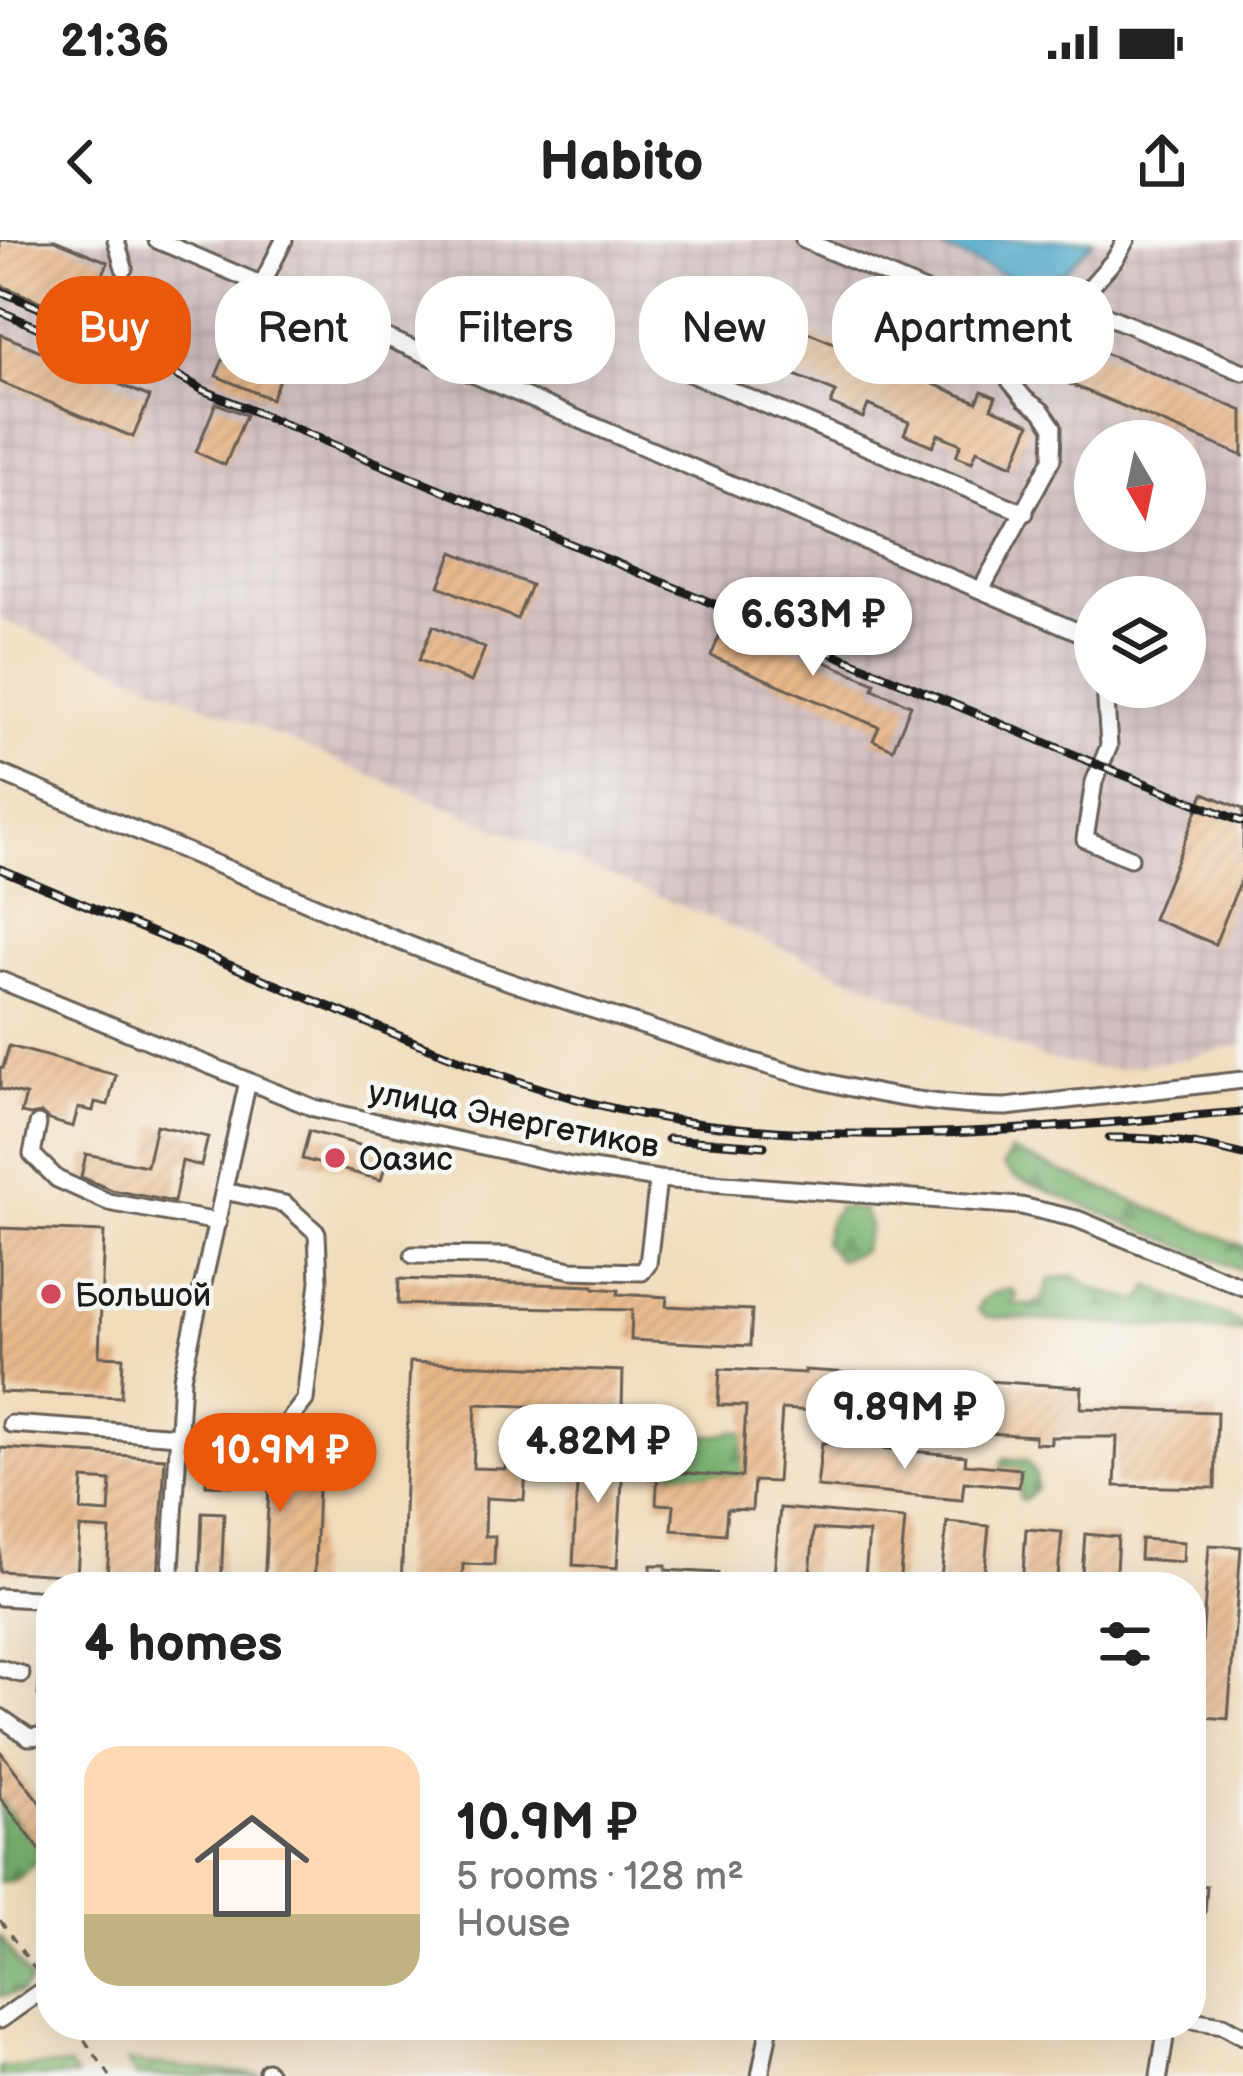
<!DOCTYPE html>
<html lang="en">
<head>
<meta charset="utf-8">
<style>
	:root { --surface:#fff; --page:#f6f6f6; --text:#222; --muted:#767676; --line:#e0e0e0; --accent:#ea580c }
	body { margin:0; font-family:"Balsamiq Sans",sans-serif; background:var(--page); color:var(--text); height:100vh; display:flex; flex-direction:column; font-size:45px; white-space:nowrap }
	* { box-sizing:border-box; margin:0 }
	p { font-size:39px; color:var(--muted) }
	.icon { flex:none; width:66px; height:66px; fill:none; stroke:currentColor; stroke-width:2; stroke-linecap:round; stroke-linejoin:round }
	.map { position:relative; flex:1; overflow:hidden }
	.sheet { position:absolute; left:36px; top:1332px; width:1170px; height:468px; display:flex; flex-direction:column; background:var(--surface); border-radius:48px; box-shadow:0 12px 48px #0002 }
	.sheet>* { flex:none }
	.guide { position:absolute; left:36px; top:36px; width:1173px; height:108px; display:flex; gap:24px }
	.needle { width:78px; rotate:171deg }
	.fabs { position:absolute; left:1074px; top:180px; display:grid; gap:24px }
	.fabs a { display:grid; place-items:center; width:132px; height:132px; border-radius:50%; background:var(--surface); box-shadow:0 12px 48px #0002; font-size:60px }
	.price { position:absolute; translate:-50% -102px; padding:0 27px; border-radius:42px; background:#fff; color:#222; font-size:39px; line-height:78px; filter:drop-shadow(0 3px 6px #0008) }
	.price::after { content:''; position:absolute; left:50%; top:72px; width:36px; height:27px; margin-left:-18px; background:inherit; clip-path:polygon(0 0,100% 0,50% 100%) }
	.price.current { background:var(--accent); color:#fff }
	ul { padding:0; list-style:none }
	li { display:flex; align-items:center; gap:36px; height:300px; padding:0 48px }
	li+li { border-top:3px solid var(--line) }
	li span { display:grid; place-items:center; flex:none; width:336px; height:240px; border-radius:36px; color:#555 }
	li>.icon { margin-inline-start:auto }
	span .icon { width:144px; height:144px; fill:#fffc; stroke-width:1 }
	li b { font-size:51px }
	h2 { display:flex; justify-content:space-between; align-items:center; height:144px; padding:0 48px; font-size:51px }
	.tag { padding:0 42px; border-radius:48px; background:var(--surface); box-shadow:0 12px 48px #0002; font-size:42px; line-height:108px }
	.tag.current { background:var(--accent); color:#fff }
	.status { display:flex; justify-content:space-between; align-items:center; height:84px; padding:0 60px; background:var(--surface); direction:ltr }
	.status svg { height:33px; fill:currentColor }
	header { display:flex; justify-content:space-between; align-items:center; height:156px; padding:0 48px; background:var(--surface); font-size:54px; font-weight:600 }
	.map>svg:first-child { display:block }
</style>
</head>
<body>
<div class="status"><b>21:36</b><svg viewBox="0 0 49 12"><path d="M0 12V9h3v3zM5 12V6h3v6zM10 12V3h3v9zM15 12V0h3v12zM26 1h20v11H26zM47 4h2v5h-2z"/></svg></div>
<header><svg class="icon" aria-label="back" viewBox="0 0 24 24"><path d="M15 5l-7 7 7 7"/></svg>Habito<svg class="icon" aria-label="share" viewBox="0 0 24 24"><path d="M12 15V3M7 8l5-5 5 5M5 13v7h14v-7"/></svg></header>
<div class="map">
<svg width="1243" height="1836" viewBox="0 0 1243 1836">
	<defs>
		<pattern id="industrial-grid" width="8" height="8" patternUnits="userSpaceOnUse" patternTransform="scale(3)"><rect width="8" height="8" fill="#d1bfbf"/><path d="M0 4h8M4 0v8" fill="none" stroke="#b3a4a4"/></pattern>
		<pattern id="forest-firs" width="22" height="20" patternUnits="userSpaceOnUse" patternTransform="scale(3)"><rect width="22" height="20" fill="#75ae6c"/><path d="M5 1l3.5 6h-7zM16 11l3.5 6h-7z" fill="#5f8d58"/></pattern>
		<pattern id="garden-furrows" width="10" height="10" patternUnits="userSpaceOnUse" patternTransform="scale(3)"><rect width="10" height="10" fill="#92ca7d"/><path d="M-1 1l2-2M0 10L10 0M9 11l2-2" fill="none" stroke="#7dad6b"/></pattern>
		<pattern id="building-hatch" width="6" height="6" patternUnits="userSpaceOnUse" patternTransform="scale(3)"><rect width="6" height="6" fill="#e9b88a"/><path d="M-1 1l2-2M0 6l6-6M5 7l2-2" fill="none" stroke="#c79e76"/></pattern>
	</defs>
	<rect width="100%" height="100%" fill="#f6f6f2"/>
	<filter id="ink" filterUnits="userSpaceOnUse"><feTurbulence type="fractalNoise" baseFrequency=".00833" numOctaves="2"/><feDisplacementMap in="SourceGraphic" scale="24" xChannelSelector="R" yChannelSelector="G"/><feConvolveMatrix kernelMatrix="1 2 1 2 8 2 1 2 1" color-interpolation-filters="sRGB"/></filter>
	<filter id="wash" filterUnits="userSpaceOnUse"><feTurbulence type="fractalNoise" baseFrequency=".004" numOctaves="4" result="noise"/><feDisplacementMap in="SourceGraphic" scale="48" xChannelSelector="R" yChannelSelector="G"/><feGaussianBlur stdDeviation="2.7" result="paint"/><feColorMatrix in="noise" values="0 0 0 0 0 0 0 0 0 0 0 0 0 0 0 0 0 1.4 0 .05"/><feComposite in="paint" operator="in"/></filter>
	<g filter="url(#wash)">
		<rect width="100%" height="100%" fill="#f1dbbb"/>
		<path fill="url(#industrial-grid)" fill-rule="evenodd" d="M0,0H1243V804L1184,819L1119,828H1093L1045,819L0,379ZM1095,201H1185V291H1095ZM1095,357H1185V447H1095Z"/>
		<g fill="url(#forest-firs)" stroke="#486544" stroke-width="3">
			<path d="M1011,911L1243,1006V1031L1014,937L1003,926Z"/>
			<path d="M838,967L864,970L870,986L862,1011L839,1020L823,1002L828,982Z"/>
			<path d="M1072,1035L1095,1049L1140,1062L1150,1046C1180,1064 1213,1066 1243,1085V1092L985,1077L977,1069C983,1053 995,1052 1011,1049L1017,1056L1013,1064L1030,1065L1042,1060L1049,1040Z"/>
			<path d="M733,1191L745,1192L742,1237L658,1231C641,1174 703,1206 733,1191Z"/>
			<path d="M1004,1218L1027,1220L1036,1235L1037,1248L1024,1261L1020,1259V1229L1000,1227Z"/>
			<path d="M0,1558L43,1614L17,1640L0,1643Z"/>
			<path d="M0,1696L31,1741L20,1753L0,1756Z"/>
		</g>
		<g fill="url(#garden-furrows)" stroke="#57734c" stroke-width="3">
			<path d="M127,1822L271,1836H136Z"/>
			<path d="M69,1826L76,1836H0V1828Z"/>
		</g>
		<path fill="#4ca8ca" stroke="#346273" stroke-width="3" d="M938,0H1094L1064,32L1029,45L945,10Z"/>
		<g id="blocks">
			<g fill="url(#building-hatch)" fill-rule="evenodd">
				<path d="M0,0H55L108,22L84,80L0,45Z"/>
				<path d="M705,58L737,72L740,64L853,111L857,101L908,122L904,132L977,162L982,151L996,157L991,168L1030,184L1013,225L977,210L972,222L956,216L961,204L938,194L933,206L904,194L909,182L868,165L863,178L831,164L836,152L723,105L726,99L693,86Z"/>
				<path d="M0,94L150,157L133,197L0,142Z"/>
				<path d="M233,96L288,119L271,159L216,136Z"/>
				<path d="M1064,96L1243,171V216L1048,135Z"/>
				<path d="M216,163L246,175L225,225L196,212Z"/>
				<path d="M453,312L531,345L517,379L439,346Z"/>
				<path d="M726,380L875,443L873,449L911,465L893,509L873,500L879,487L711,416Z"/>
				<path d="M433,386L485,408L471,442L419,420Z"/>
				<path d="M1204,553L1243,569V634L1215,704L1153,679Z"/>
				<path d="M9,806L116,835L108,865L95,862L93,871L78,868L73,887L49,880L41,873L30,875L21,873L26,855L0,849V827L3,828Z"/>
				<path d="M156,885L208,897L201,926L182,921L174,962L112,950L81,937L86,914L147,926Z"/>
				<path d="M309,891L389,913L381,940L302,919Z"/>
				<path d="M0,988L104,992L99,1116L123,1117L121,1157L0,1152Z"/>
				<path d="M399,1039L594,1046V1048L619,1050L618,1054L667,1057L666,1066L752,1070L750,1106L631,1100L632,1070L398,1064Z"/>
				<path d="M410,1122L623,1131L622,1169L581,1167V1179L565,1178V1168L476,1164L473,1228L505,1229L507,1205L523,1206L522,1230H526L524,1260L486,1258L485,1296H495L494,1325L463,1324L462,1347H401Z"/>
				<path d="M720,1129L805,1133V1130L1082,1147L1081,1168L1217,1172L1215,1248L1115,1246L1117,1197H1051V1204L1035,1203V1196L925,1189V1178L782,1169L777,1242L754,1241L752,1270L727,1269L725,1294L672,1290L674,1265L656,1264L658,1231L742,1237L746,1166L718,1165Z"/>
				<path d="M822,1203L966,1216L965,1224L1021,1229L1019,1247L964,1242L962,1260L817,1247Z"/>
				<path d="M579,1204L624,1207L617,1328L573,1325Z"/>
				<path d="M0,1208L165,1218L158,1340L107,1337L110,1290L80,1288L77,1336L0,1331ZM83,1239L111,1241L109,1273L81,1271Z"/>
				<path d="M207,1218L319,1226L314,1347H264L269,1247L206,1245Z"/>
				<path d="M780,1268L905,1279L899,1347H864L869,1293L814,1289L809,1347H773Z"/>
				<path d="M202,1272L224,1273L221,1347H199Z"/>
				<path d="M947,1282L989,1286L983,1347H940Z"/>
				<path d="M1026,1289L1062,1292L1057,1347H1022Z"/>
				<path d="M1085,1294L1118,1297L1115,1347H1081Z"/>
				<path d="M1141,1299L1184,1302L1183,1322L1140,1319Z"/>
				<path d="M1209,1305L1241,1307L1228,1479L1191,1476V1443L1199,1444Z"/>
				<path d="M651,1325H666V1330L718,1333L717,1347H651Z"/>
				<path d="M42,1404L51,1405V1456L38,1455Z"/>
				<path d="M0,1511L51,1577V1608L43,1614L0,1558Z"/>
				<path d="M1191,1645L1207,1646L1205,1673L1191,1672Z"/>
			</g>
		</g>
	</g>
	<g filter="url(#ink)">
		<use href="#blocks" fill-opacity="0" stroke="#675f54" stroke-width="3"/>
		<g fill="none" stroke-linecap="round" stroke-linejoin="round">
			<g stroke="#675f54" stroke-width="21">
				<g id="minor">
					<path d="M116,0L124,28"/>
					<path d="M157,0L1086,395L1095,414"/>
					<path d="M804,0L981,75L1028,85L1076,63L1115,19L1126,0"/>
					<path d="M262,44L284,0"/>
					<path d="M1076,63L1243,132"/>
					<path d="M670,125L1025,273"/>
					<path d="M981,350L1052,219L1053,187L1042,171L1025,159L1010,141L1002,122L1001,108L1007,80"/>
					<path d="M1105,447L1109,506L1094,542L1085,599L1130,618"/>
					<path d="M0,533C126,585 251,640 377,692C464,728 554,757 643,786C761,825 880,866 1006,867L1243,840"/>
					<path d="M0,740L314,868L572,926L658,939L1021,966L1077,979L1243,1047"/>
					<path d="M38,884L32,914L57,939L108,962L218,982"/>
					<path d="M413,1015L508,1016L571,1030L642,1032L648,1024L658,939"/>
					<path d="M11,1184L179,1196L255,1198L284,1187L305,1160L319,1041L317,993L285,964L224,951"/>
					<path d="M170,1347L182,1138L248,841"/>
					<path d="M0,1357L51,1360"/>
					<path d="M0,1428L21,1434"/>
					<path d="M0,1477L29,1497L51,1495"/>
					<path d="M0,1780L51,1744"/>
					<path d="M1191,1780L1223,1785L1243,1796"/>
					<path d="M267,1831L270,1836"/>
					<path d="M760,1836L770,1785"/>
					<path d="M1159,1836L1167,1785"/>
				</g>
			</g>
			<g stroke="#675f54" stroke-width="3" stroke-dasharray="9 9" stroke-linecap="butt">
				<path d="M0,1680L37,1732"/>
				<path d="M74,1785L110,1836"/>
			</g>
			<use href="#minor" stroke="#fff" stroke-width="15"/>
			<g stroke="#1c1c1c" stroke-width="9">
				<g id="rail">
					<path d="M0,51L108,97L203,150L1101,526L1243,582"/>
					<path d="M0,71L154,139"/>
					<path d="M0,629C109,674 218,720 327,766C430,809 535,854 645,875C841,912 1046,887 1243,872"/>
					<path d="M1109,898C1154,897 1200,903 1243,915"/>
					<path d="M668,899L764,906"/>
				</g>
			</g>
			<use href="#rail" stroke="#f6f6f2" stroke-width="4.5" stroke-dasharray="14" stroke-linecap="butt"/>
		</g>
	</g>
	<g fill="#d1495b" stroke="#f6f6f2" stroke-width="4.5">
		<circle cx="335" cy="918" r="12"/>
		<circle cx="51" cy="1054" r="12"/>
	</g>
	<g text-anchor="middle" stroke-width="9" stroke-linejoin="round" paint-order="stroke">
		<g font-size="33" fill="#1c1c1c" stroke="#f6f6f2">
			<text transform="translate(514 878) rotate(11)" y="12">улица Энергетиков</text>
		</g>
		<g font-size="33" fill="#1c1c1c" stroke="#f6f6f2" text-anchor="start">
			<text x="359" y="930">Оазис</text>
			<text x="75" y="1066">Большой</text>
		</g>
	</g>
</svg>
<div class="fabs">
<a><svg class="needle" viewBox="-14 -14 28 28"><path d="M0-13l5 13h-10z" fill="#e53935"/><path d="M0 13l5-13h-10z" fill="#767676"/></svg></a>
<a><svg class="icon" aria-label="layers" viewBox="0 0 24 24"><path d="M12 4l9 5-9 5-9-5zM3 14l9 5 9-5"/></svg></a>
</div>
<b class="price" style="left:813px;top:439px">6.63M ₽</b>
<b class="price" style="left:905px;top:1232px">9.89M ₽</b>
<b class="price" style="left:598px;top:1266px">4.82M ₽</b>
<b class="price current" style="left:280px;top:1275px">10.9M ₽</b>
<div class="guide">
<a class="tag current">Buy</a>
<a class="tag">Rent</a>
<a class="tag">Filters</a>
<a class="tag">New</a>
<a class="tag">Apartment</a>
</div>
<section class="sheet">
<h2>4 homes<svg class="icon" aria-label="filters" viewBox="0 0 24 24"><path d="M4 7h16M4 17h16"/><circle cx="9" cy="7" r="2"/><circle cx="15" cy="17" r="2"/></svg></h2>
<ul>
<li><span style="background:linear-gradient(#ffd9b3 70%,#c2b280 0)"><svg class="icon" aria-label="home" viewBox="0 0 24 24"><path d="M3 11l9-7 9 7M6 9v11h12V9"/></svg></span><div><b>10.9M ₽</b><p>5 rooms · 128 m²</p><p>House</p></div></li>
</ul>
</section>
</div>
</body>
</html>
